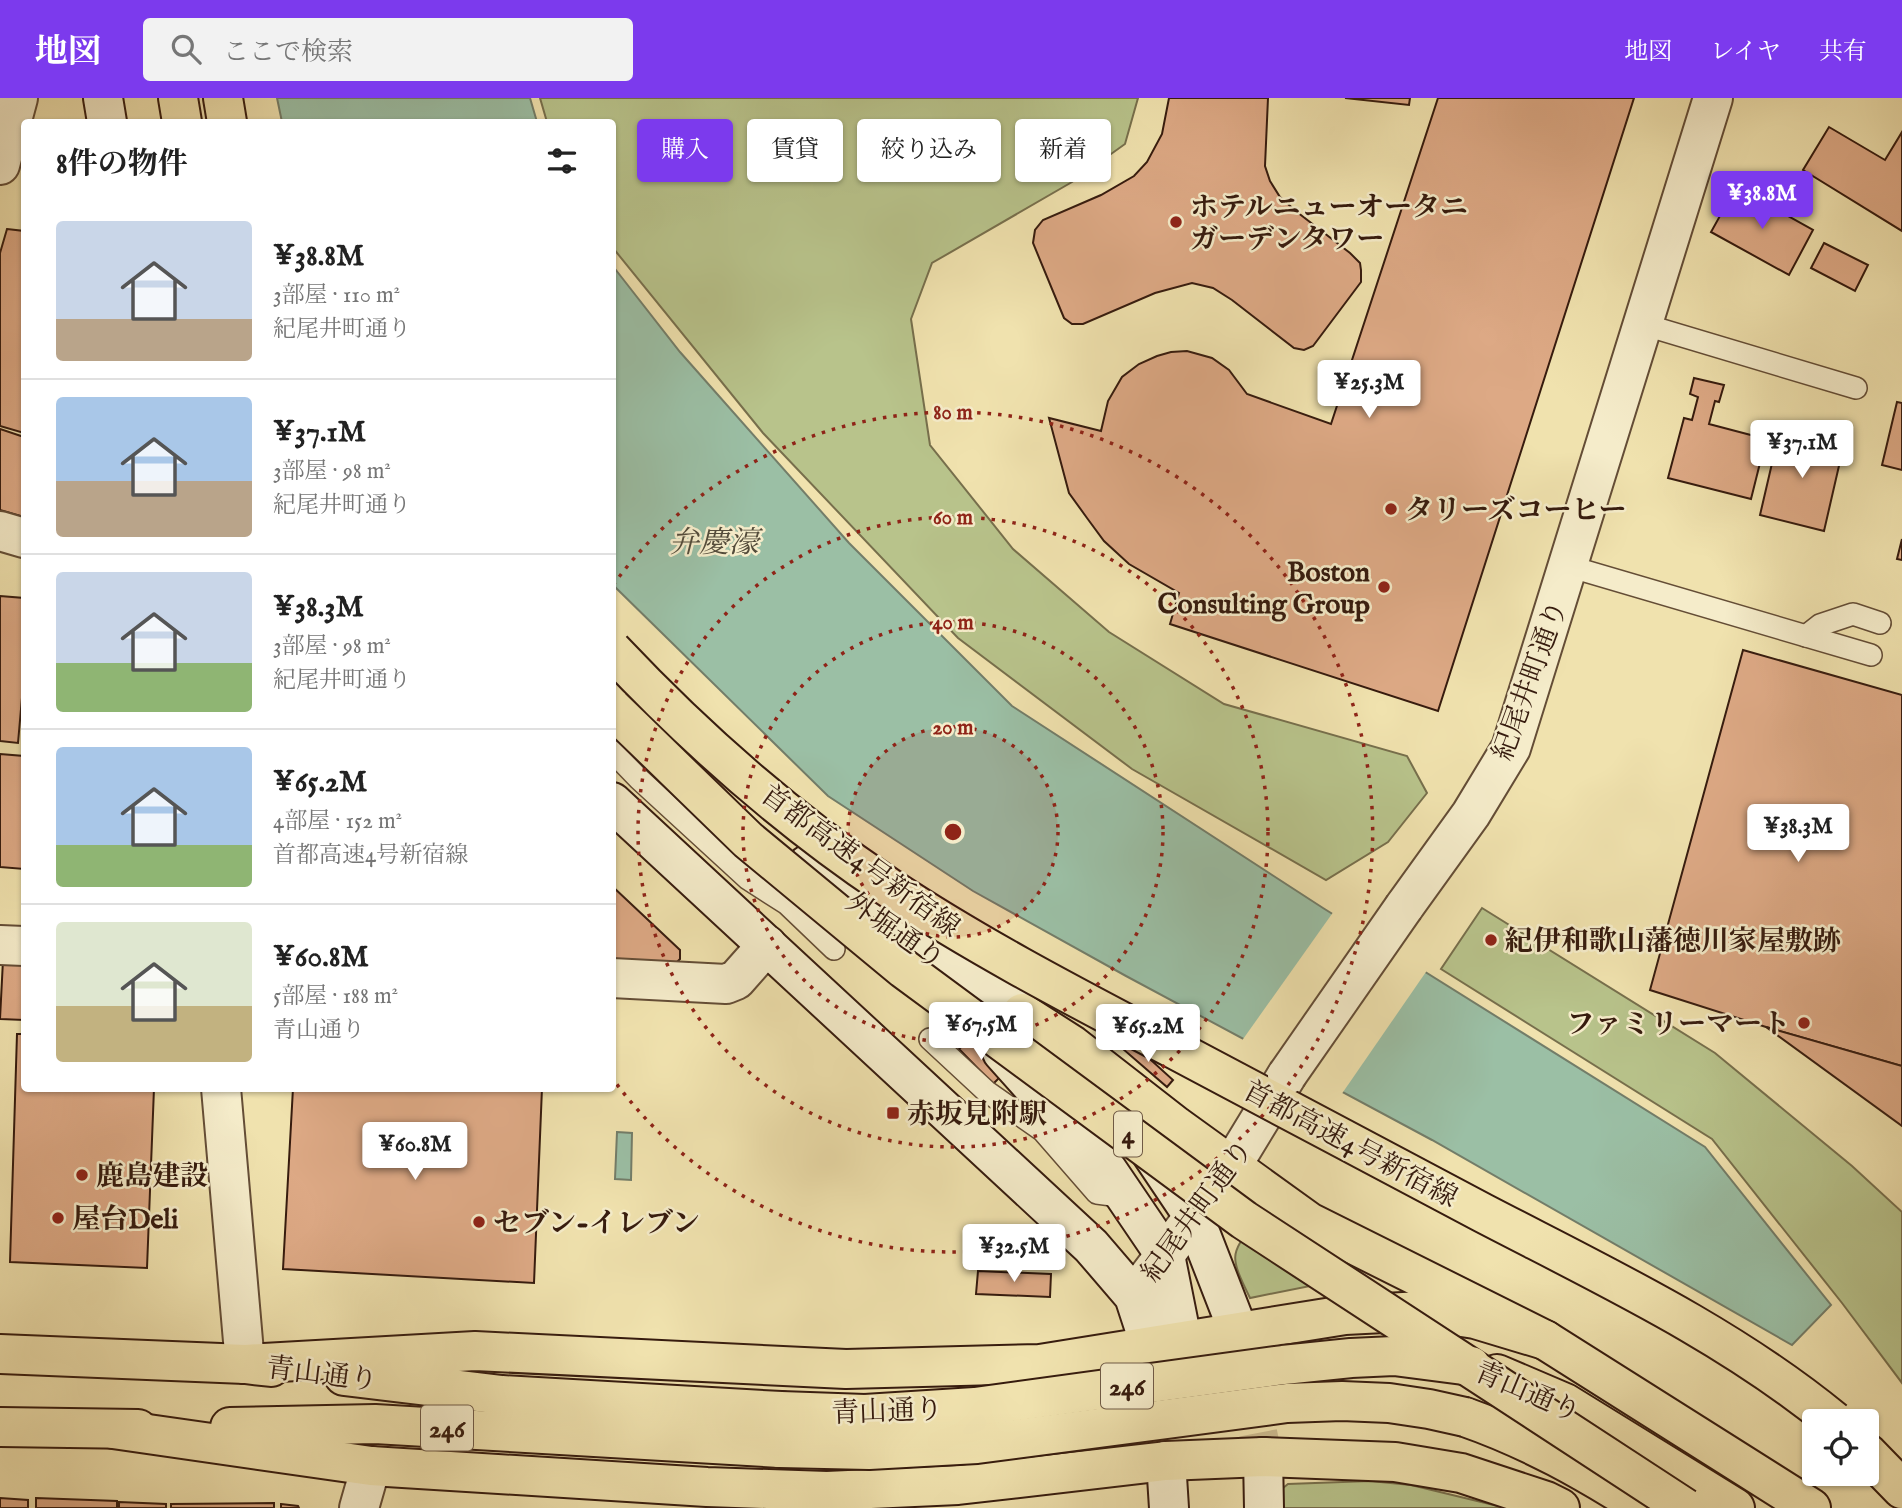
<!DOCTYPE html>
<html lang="ja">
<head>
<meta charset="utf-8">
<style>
	:root { --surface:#fff; --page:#f2f2f2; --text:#222; --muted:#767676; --line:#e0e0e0; --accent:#7c3aed }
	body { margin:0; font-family:"IM FELL English","Noto Serif JP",serif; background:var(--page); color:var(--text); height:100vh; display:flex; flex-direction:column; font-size:26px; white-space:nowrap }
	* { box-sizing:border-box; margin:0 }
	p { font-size:23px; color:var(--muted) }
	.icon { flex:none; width:38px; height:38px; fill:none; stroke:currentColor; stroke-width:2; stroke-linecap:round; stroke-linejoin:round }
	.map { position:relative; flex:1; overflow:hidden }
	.sheet { position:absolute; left:21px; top:21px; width:595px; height:973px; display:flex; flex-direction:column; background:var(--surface); border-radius:7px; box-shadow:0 2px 5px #0004 }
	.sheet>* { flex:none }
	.guide { position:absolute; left:637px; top:21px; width:665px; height:63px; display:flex; gap:14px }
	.buttons { position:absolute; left:1802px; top:1311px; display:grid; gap:14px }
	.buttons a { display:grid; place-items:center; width:77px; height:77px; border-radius:7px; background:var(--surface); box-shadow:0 2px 5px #0004; font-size:35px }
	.price { position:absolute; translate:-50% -60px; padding:0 16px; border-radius:7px; background:#fff; color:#222; font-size:23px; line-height:46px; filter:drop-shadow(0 2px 4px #0008) }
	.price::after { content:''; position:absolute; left:50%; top:42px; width:21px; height:16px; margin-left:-10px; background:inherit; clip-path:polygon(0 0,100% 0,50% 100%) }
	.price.active { background:var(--accent); color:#fff }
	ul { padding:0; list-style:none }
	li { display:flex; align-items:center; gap:21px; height:175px; padding:0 35px }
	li+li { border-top:2px solid var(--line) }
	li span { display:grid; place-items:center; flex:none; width:196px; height:140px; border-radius:7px; color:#555 }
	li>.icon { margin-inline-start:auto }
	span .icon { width:84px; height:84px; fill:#fffc; stroke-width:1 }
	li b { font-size:30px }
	h2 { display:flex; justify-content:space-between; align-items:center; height:84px; padding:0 35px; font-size:30px }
	.pill { padding:0 24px; border-radius:7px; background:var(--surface); box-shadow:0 2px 5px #0004; font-size:24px; line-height:63px }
	.pill.active { background:var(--accent); color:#fff }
	header { display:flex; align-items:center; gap:42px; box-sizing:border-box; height:98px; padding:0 35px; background:var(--accent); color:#fff }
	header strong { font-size:33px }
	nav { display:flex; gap:38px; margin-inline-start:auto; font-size:24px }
	.search { width:490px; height:63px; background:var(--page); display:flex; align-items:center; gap:18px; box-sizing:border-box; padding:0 24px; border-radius:7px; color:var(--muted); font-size:26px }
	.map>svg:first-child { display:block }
</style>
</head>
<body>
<header>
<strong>地図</strong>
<div class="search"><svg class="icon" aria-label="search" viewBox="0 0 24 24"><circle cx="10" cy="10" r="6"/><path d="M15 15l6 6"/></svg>ここで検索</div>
<nav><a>地図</a><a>レイヤ</a><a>共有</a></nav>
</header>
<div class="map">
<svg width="1902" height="1410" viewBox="0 0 1902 1410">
	<rect width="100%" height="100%" fill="#f0e2ae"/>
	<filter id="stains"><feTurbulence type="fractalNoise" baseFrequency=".00286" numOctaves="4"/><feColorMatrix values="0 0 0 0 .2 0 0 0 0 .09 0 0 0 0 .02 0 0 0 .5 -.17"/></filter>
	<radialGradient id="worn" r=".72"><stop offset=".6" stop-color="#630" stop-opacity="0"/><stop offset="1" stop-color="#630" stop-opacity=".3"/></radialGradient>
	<g fill="#b8c38b" stroke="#776f4c" stroke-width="2">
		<path d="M540,0H1138L1125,46L1072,84L932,165L911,221L930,347L1013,451L1109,534L1224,606L1407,658L1427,695L1388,744L1326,782L1132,671L958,540L763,335L613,150L612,24H547Z"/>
		<path d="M1482,810L1715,955L1852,1068L1902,1114V1285L1842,1205L1712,1041L1441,871Z"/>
		<path d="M1261,1116L1360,1178L1250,1200C1227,1153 1231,1157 1261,1116Z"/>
		<path d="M1370,1383L1411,1387L1506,1410H1281L1283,1390L1288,1386Z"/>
	</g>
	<g fill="#9bbfa5" stroke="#737d69" stroke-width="2">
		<path d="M277,0H530L537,24H282Z"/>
		<path d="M612,167L680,254L849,445L1012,608L1323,810L1705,1049L1831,1207L1792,1247L1432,1042L1126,878L973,793L828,698L613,487Z"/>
		<path d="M617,1034L632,1035L631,1082L615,1081Z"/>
	</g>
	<path fill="#f0e2ae" d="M1334,813L1428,871L1341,997L1241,944Z"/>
	<g fill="#dda985" stroke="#361b0e" stroke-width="2">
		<path d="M1169,0H1268L1265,68L1270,83L1280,99L1297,114L1350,155L1360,165L1361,172V184L1313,248L1304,252L1294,250L1232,202L1213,190L1192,185L1155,195L1083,226H1072L1064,220L1033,145L1035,132L1043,122L1101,97L1134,78L1147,64L1162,36Z"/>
		<path d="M1345,0H1410L1409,7Z"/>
		<path d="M1438,0H1634L1438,613L1170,526L1179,495L1129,466L1104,443L1087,420L1069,395L1049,320L1101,333L1108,303L1122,279L1139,266L1157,258L1171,254L1187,253L1212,260L1229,272L1247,296L1331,326Z"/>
		<path d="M1829,29L1885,62L1902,34V133L1803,72Z"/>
		<path d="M1736,89L1813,132L1789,177L1711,134Z"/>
		<path d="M7,131L24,133V335L0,328V155Z"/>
		<path d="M1824,145L1868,167L1855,193L1811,170Z"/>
		<path d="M1694,280L1724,287L1719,304L1715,303L1709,326L1766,341L1751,401L1668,380L1684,320L1692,322L1698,299L1690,296Z"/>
		<path d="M1897,304L1902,305V372L1882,367Z"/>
		<path d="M0,331L24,339V419L0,412Z"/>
		<path d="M1780,331L1844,346L1824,433L1760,417Z"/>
		<path d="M1902,441V462L1897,461Z"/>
		<path d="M0,498L24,500V577L18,645L0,643Z"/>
		<path d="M1743,552L1902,597V968L1766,929L1650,892Z"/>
		<path d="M0,656L24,658V771L0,769Z"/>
		<path d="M612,788L680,852V861L674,867L612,862Z"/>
		<path d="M3,862L24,864V922L0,921Z"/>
		<path d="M1766,929L1902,968V1028Z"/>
		<path d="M17,936H24V990H154L147,1170L10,1164Z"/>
		<path d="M969,942L1003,976L993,986L959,951Z"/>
		<path d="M1130,943L1173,982L1167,989L1123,951Z"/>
		<path d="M293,990H542L534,1185L283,1171Z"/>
		<path d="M978,1173L1051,1176L1050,1199L976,1196Z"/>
		<path d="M0,1400L28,1402V1410H0Z"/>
		<path d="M36,1400L117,1403V1410H36Z"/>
		<path d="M119,1404L166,1406V1410H119Z"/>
		<path d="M274,1405V1410H171V1406Z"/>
		<path d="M281,1406L298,1408L299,1410H281Z"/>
	</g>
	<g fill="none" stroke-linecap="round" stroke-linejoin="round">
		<path stroke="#cbba8e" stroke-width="38" stroke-dasharray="38 19" stroke-linecap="butt" d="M1247,1279L1263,1359"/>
		<g stroke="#644d36" stroke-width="24">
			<g id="service">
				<path d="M1642,226L1856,290"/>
				<path d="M1568,468L1871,557"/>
				<path d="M1806,538L1820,527L1853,516L1880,525"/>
				<path d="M612,653L639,681L748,781L787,806L834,851"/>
				<path d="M930,941L986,993L1043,1033L1097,1095L1127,1099"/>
			</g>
		</g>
		<g stroke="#644d36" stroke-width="42">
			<g id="minor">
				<path d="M0,67L18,0"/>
				<path d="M0,433L24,440"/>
				<path d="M0,847L24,848"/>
				<path d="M612,880L726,886L736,882L767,847"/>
				<path d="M221,990L245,1266"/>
				<path d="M359,1410L371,1368"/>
			</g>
		</g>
		<g stroke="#644d36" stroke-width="42">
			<g id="tertiary">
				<path d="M1404,809L1471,716L1511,650L1713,0"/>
				<path d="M1134,1198L1231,1069L1287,977"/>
			</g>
		</g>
		<g stroke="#361b0e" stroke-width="42">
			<g id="secondary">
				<path d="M103,0L107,24"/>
				<path d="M612,704L1091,1148L1134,1198L1150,1247"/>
				<path d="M807,767L847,799L942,865L1022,915L1044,939"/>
				<path d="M1002,954L1108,1073L1165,1157L1182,1242"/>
				<path d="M1151,1055L1194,1119L1239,1235"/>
				<path d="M1263,1359L1264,1410"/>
				<path d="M1166,1363L1169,1410"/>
			</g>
		</g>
		<g stroke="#361b0e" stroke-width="42">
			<g id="trunk">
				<path d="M1022,915L1072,947L1176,1028L1309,1124L1545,1242L1811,1410"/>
				<path d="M0,1256L245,1266L271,1269"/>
				<path d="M245,1266L475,1253L846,1271L1040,1266L1345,1217L1423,1213L1475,1221L1545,1242"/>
				<path d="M1497,1276L1565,1305L1735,1410"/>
				<path d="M344,1278L502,1297L781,1313"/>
				<path d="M1465,1319C1531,1342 1585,1373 1644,1410"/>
				<path d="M0,1329L138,1331"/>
				<path d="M230,1329L375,1326L780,1350"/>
				<path d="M113,1331L371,1368L707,1389L827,1393L958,1387L1166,1363L1263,1359L1395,1364L1461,1375L1546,1403L1560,1410"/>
			</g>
		</g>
		<g stroke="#361b0e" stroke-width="42">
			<g id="motorway">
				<path d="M178,0L182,24"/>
				<path d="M223,0L227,24"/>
				<path d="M1867,1355L1902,1391"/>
			</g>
		</g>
		<use href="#service" stroke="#f5ecca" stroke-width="21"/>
		<use href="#minor" stroke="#f5ecca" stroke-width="38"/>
		<use href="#tertiary" stroke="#f5ecca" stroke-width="38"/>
		<use href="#secondary" stroke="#f5ecca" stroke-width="38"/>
		<use href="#trunk" stroke="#f0e2ae" stroke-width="38"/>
		<use href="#motorway" stroke="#f0e2ae" stroke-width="38"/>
		<g stroke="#644d36" stroke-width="42" stroke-linecap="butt">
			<path id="tertiary-bridge" d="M1287,977L1404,809"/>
		</g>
		<g stroke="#361b0e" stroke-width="42" stroke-linecap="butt">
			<g id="trunk-bridge">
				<path d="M781,1313L865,1316L975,1309L1283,1267L1351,1260L1394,1258L1471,1268"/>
				<path d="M780,1350L869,1352L977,1346L1287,1305L1342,1303L1389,1305L1429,1311L1465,1319"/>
			</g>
		</g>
		<g stroke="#361b0e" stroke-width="42" stroke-linecap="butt">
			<g id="motorway-bridge">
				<path d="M612,552C695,640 788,722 888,789C980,850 1077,900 1174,951C1277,1006 1380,1060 1483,1115C1604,1178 1728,1236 1834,1323"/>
				<path d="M612,610L748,742L904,871L1244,1122L1685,1410"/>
			</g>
		</g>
		<use href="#tertiary-bridge" stroke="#f5ecca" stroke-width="38"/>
		<use href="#trunk-bridge" stroke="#f0e2ae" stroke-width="38"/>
		<use href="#motorway-bridge" stroke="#f0e2ae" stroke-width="38"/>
	</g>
	<circle cx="953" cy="734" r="105" fill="#8f2418" fill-opacity=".12"/>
	<g fill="none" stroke="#8f2418" stroke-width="3.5" stroke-dasharray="3.5 7">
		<circle cx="953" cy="734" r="105"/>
		<circle cx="953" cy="734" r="210"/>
		<circle cx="953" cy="734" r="315"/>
		<path d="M613 487A420 420 0 1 1 613 981"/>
	</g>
	<g fill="#8f2418" stroke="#f5ecca" stroke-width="2.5">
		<circle cx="1176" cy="124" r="7"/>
		<circle cx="1391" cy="411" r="7"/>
		<circle cx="1384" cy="489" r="7"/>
		<circle cx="1491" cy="842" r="7"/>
		<circle cx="1804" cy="925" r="7"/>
		<rect x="886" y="1008" width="14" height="14" rx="3.5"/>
		<circle cx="82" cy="1077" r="7"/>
		<circle cx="58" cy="1120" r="7"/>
		<circle cx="479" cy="1124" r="7"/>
	</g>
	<g text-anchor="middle" stroke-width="5" stroke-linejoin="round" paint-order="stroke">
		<g fill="#f5ecca" stroke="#6f5a46" stroke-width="2">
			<rect x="1114" y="1013.5" width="28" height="45" rx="5"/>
			<rect x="1101" y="1265.5" width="52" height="45" rx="5"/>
			<rect x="421" y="1307.5" width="52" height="45" rx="5"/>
		</g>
		<g font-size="26" font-weight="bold" fill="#361b0e">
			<text x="1128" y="1045">4</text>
			<text x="1127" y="1297">246</text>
			<text x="447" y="1339">246</text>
		</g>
		<g font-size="28" font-weight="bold" fill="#361b0e" stroke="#f5ecca" text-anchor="start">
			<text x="1190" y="118">ホテルニューオータニ<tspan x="1190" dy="32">ガーデンタワー</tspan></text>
			<text x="1405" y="421">タリーズコーヒー</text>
			<text x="1370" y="483" text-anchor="end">Boston<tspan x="1370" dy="32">Consulting Group</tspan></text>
			<text x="1505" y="852">紀伊和歌山藩徳川家屋敷跡</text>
			<text x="1790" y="935" text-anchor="end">ファミリーマート</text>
			<text x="907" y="1025">赤坂見附駅</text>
			<text x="96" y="1087">鹿島建設</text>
			<text x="72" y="1130">屋台Deli</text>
			<text x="493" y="1134">セブン-イレブン</text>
		</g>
		<g font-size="28" fill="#361b0e" stroke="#f5ecca">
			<text transform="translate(1529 582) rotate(-70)" y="10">紀尾井町通り</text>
			<text transform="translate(861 762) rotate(36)" y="10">首都高速4号新宿線</text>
			<text transform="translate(896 832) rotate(35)" y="10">外堀通り</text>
			<text transform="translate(1351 1045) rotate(28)" y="10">首都高速4号新宿線</text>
			<text transform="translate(1196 1112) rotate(-54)" y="10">紀尾井町通り</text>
			<text transform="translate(322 1275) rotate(7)" y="10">青山通り</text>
			<text transform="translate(1528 1293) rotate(23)" y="10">青山通り</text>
			<text transform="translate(887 1312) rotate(-2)" y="10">青山通り</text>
		</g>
		<g font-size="30" font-style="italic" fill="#544c3b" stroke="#f5ecca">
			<text x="714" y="454">弁慶濠</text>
		</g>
	</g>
	<circle cx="953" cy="734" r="10" fill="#8f2418" stroke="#f5ecca" stroke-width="3.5"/>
	<g font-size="21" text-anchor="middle" font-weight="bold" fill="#8f2418" stroke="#f5ecca" stroke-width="5" stroke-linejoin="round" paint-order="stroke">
		<text x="953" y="321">80 m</text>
		<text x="953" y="426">60 m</text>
		<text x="953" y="531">40 m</text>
		<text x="953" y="636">20 m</text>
	</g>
	<rect width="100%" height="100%" filter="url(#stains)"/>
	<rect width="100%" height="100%" fill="url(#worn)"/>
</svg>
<div class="buttons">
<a><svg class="icon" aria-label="locate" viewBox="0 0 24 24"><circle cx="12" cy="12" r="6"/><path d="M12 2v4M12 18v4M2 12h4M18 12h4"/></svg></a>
</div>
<b class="price active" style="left:1762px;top:133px">¥38.8M</b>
<b class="price" style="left:1369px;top:322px">¥25.3M</b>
<b class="price" style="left:1802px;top:382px">¥37.1M</b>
<b class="price" style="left:1798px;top:766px">¥38.3M</b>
<b class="price" style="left:981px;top:964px">¥67.5M</b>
<b class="price" style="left:1148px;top:966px">¥65.2M</b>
<b class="price" style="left:415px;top:1084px">¥60.8M</b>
<b class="price" style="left:1014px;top:1186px">¥32.5M</b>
<div class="guide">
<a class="pill active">購入</a>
<a class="pill">賃貸</a>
<a class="pill">絞り込み</a>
<a class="pill">新着</a>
</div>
<section class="sheet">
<h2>8件の物件<svg class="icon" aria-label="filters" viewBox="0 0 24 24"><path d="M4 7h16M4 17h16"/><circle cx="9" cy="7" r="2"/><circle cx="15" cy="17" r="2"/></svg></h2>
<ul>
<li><span style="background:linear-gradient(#c9d6e8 70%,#b9a48a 0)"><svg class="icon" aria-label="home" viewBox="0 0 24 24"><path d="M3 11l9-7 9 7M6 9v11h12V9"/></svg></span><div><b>¥38.8M</b><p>3部屋 · 110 m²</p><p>紀尾井町通り</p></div></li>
<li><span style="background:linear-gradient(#a9c7e8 60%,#b9a48a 0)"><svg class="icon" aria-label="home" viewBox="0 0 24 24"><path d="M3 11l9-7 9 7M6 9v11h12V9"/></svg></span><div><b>¥37.1M</b><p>3部屋 · 98 m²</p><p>紀尾井町通り</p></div></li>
<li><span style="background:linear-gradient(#c9d6e8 65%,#8fb573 0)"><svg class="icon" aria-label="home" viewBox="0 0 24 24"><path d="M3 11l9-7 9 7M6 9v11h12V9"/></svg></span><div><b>¥38.3M</b><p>3部屋 · 98 m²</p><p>紀尾井町通り</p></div></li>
<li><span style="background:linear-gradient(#a9c7e8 70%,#8fb573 0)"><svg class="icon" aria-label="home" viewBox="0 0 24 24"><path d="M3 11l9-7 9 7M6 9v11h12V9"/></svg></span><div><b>¥65.2M</b><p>4部屋 · 152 m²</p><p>首都高速4号新宿線</p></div></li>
<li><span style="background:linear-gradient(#dfe7d0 60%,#c2b280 0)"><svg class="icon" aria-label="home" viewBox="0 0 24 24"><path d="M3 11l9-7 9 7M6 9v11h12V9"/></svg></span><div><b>¥60.8M</b><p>5部屋 · 188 m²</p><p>青山通り</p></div></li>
</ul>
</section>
</div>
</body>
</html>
